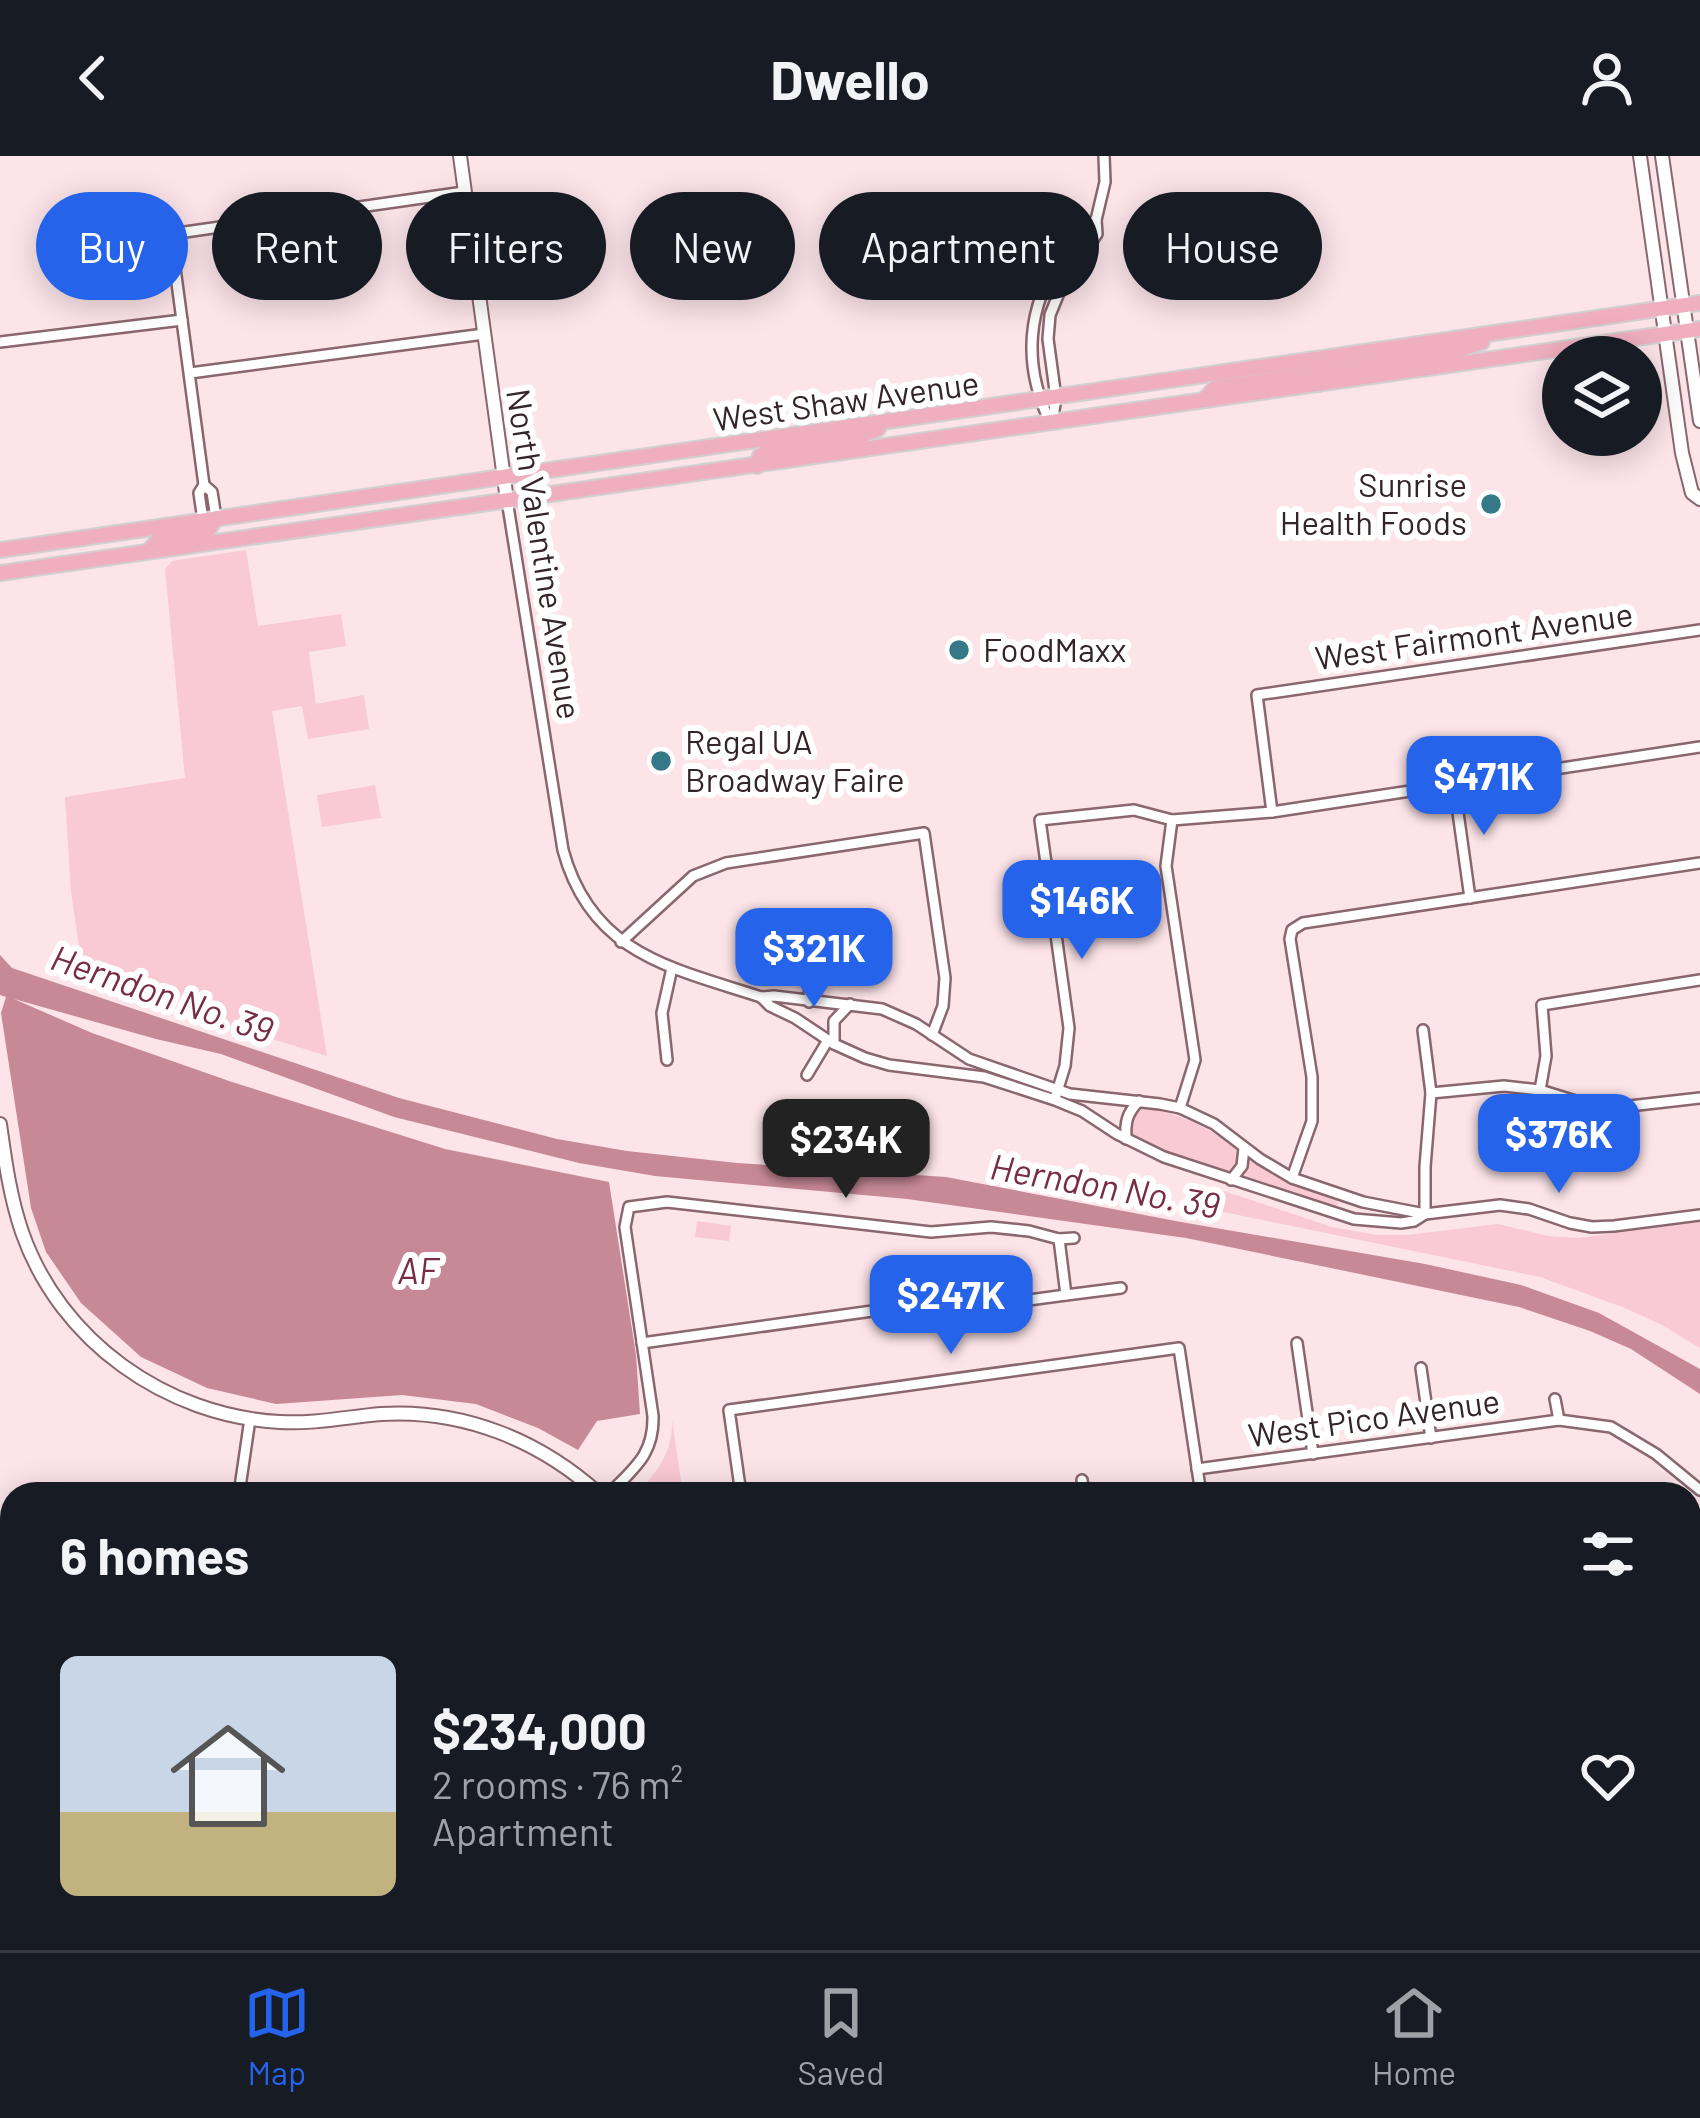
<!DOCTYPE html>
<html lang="en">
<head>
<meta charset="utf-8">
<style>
	:root { --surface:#171b24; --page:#20242c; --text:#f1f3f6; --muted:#9ea1a6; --line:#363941; --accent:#2563eb }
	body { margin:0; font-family:Barlow,sans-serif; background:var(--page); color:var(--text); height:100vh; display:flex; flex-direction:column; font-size:45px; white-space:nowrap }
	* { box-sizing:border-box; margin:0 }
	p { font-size:39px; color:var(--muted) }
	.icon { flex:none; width:66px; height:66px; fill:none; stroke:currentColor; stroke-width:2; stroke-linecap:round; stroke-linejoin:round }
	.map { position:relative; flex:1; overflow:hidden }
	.details { position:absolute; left:0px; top:1326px; width:1701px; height:468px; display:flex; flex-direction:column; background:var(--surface); border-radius:36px 36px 0 0; box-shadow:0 6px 30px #0003 }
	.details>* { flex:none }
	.banner { position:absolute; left:36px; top:36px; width:1629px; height:108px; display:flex; gap:24px }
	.tools { position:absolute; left:1542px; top:180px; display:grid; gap:24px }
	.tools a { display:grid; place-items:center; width:120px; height:120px; border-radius:50%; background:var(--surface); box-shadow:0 6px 30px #0003; font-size:60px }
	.price { position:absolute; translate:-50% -102px; padding:0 27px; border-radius:24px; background:var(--accent); color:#fff; font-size:39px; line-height:78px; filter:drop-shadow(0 3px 6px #0008) }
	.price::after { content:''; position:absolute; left:50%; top:72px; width:36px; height:27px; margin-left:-18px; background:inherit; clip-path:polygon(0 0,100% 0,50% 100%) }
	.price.selected { background:#222; color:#fff }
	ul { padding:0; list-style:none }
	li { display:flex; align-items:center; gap:36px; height:300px; padding:0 60px }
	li+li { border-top:3px solid var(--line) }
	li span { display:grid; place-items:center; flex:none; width:336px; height:240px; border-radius:18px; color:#555 }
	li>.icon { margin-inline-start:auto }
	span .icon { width:144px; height:144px; fill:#fffc; stroke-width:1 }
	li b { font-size:51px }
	h2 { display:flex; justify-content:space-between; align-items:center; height:144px; padding:0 60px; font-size:51px }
	.chip { padding:0 42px; border-radius:54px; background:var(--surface); box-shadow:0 6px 30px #0003; font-size:42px; line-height:108px }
	.chip.selected { background:var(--accent); color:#fff }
	header { display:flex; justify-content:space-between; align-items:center; height:156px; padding:0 60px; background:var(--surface); font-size:54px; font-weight:700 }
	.dock { display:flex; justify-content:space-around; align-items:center; height:168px; border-top:3px solid var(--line); background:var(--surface); font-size:33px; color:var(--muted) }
	.dock a { display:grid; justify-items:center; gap:6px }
	.dock .selected { color:var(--accent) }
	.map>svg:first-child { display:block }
</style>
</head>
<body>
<header><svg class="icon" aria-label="back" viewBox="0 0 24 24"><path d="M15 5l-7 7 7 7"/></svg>Dwello<svg class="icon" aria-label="person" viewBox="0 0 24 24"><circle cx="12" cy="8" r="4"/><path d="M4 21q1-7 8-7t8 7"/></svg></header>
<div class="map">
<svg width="1700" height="1794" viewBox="0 0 1700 1794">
	<rect width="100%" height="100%" fill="#fce4e9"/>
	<g fill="#f9cad3">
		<path d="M246,394L258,470L341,458L346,490L309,496L316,548L364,539L369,573L308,583L302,550L272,555L327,900L84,824L71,736L65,641L185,622L165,413L172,405Z"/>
		<path d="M375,629L381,662L322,671L317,639Z"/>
		<path d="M1145,951C1179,958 1208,971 1236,992C1237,1003 1237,1009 1228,1017L1159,994L1135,982C1126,969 1131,955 1145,951Z"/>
		<path d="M1249,1001L1291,1026L1336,1042L1338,1048L1331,1052L1240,1022Z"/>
		<path d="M1215,1032L1332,1071L1377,1079H1408L1498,1068L1548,1080L1579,1082L1700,1066V1192L1662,1169L1625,1152L1540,1121L1219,1055Z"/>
		<path d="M697,1065L731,1070L729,1085L695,1081Z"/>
		<path d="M672,1264L683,1338H637C657,1315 673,1297 672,1264Z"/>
	</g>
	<path fill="#c78996" d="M0,799L12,812L399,942L557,983L627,995L737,1007L946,1021L1181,1066L1425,1108L1521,1129L1599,1157L1700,1213V1238L1631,1193L1590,1175L1519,1151L1186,1082L907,1043L655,1020L579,1007L394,961L221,898L156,883L14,843L92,877L232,926L445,993L609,1026L636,1199L640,1258L597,1265L578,1294L538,1272L476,1248L402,1239L276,1248L207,1232L141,1201L81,1147L46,1096L31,1052L1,857L6,841L0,839Z"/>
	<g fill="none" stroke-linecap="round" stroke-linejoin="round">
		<g stroke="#8a676f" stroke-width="14">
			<g id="street">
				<path d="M0,186L182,164"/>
				<path d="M190,217L484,178"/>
				<path d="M1052,267L1056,242L1048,183L1050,159L1063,127L1097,78L1096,64L1105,26L1104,0"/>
				<path d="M1051,268C1022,210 1026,150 1064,97C1074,83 1080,72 1096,64"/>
				<path d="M204,329L212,336L216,362"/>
				<path d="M507,344L563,694C591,798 672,812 761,841L774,840L882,853L916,868L969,903L1070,938L1160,948L1180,952L1214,968L1260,1003L1292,1022L1363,1046L1425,1058"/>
				<path d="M203,364L199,337L204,329L173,97V82L185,76L464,36"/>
				<path d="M1454,628L1470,742"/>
				<path d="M1272,656L1257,539L1700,474"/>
				<path d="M1172,664L1166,710L1195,904L1180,952"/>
				<path d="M621,786L693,720L726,707L924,677L945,822L943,850L932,879"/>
				<path d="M761,841L770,850L795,862L834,888L865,902L889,909L984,921L1055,944L1082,955L1117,978L1164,1001L1354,1063L1401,1067L1414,1065L1425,1058L1500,1049L1529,1053L1570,1067L1592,1071L1614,1070L1700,1059"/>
				<path d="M809,846L810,821"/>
				<path d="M1423,874L1431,937L1425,1011V1058"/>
				<path d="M834,888V865L850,848"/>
				<path d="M667,904L662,857L672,812"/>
				<path d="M807,919L828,884"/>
				<path d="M1540,934L1546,900L1542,849L1700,824"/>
				<path d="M1431,937L1504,930L1540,934L1582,947L1612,952L1700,942"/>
				<path d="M1056,939L1065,910L1069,872L1040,664L1134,654L1172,664L1272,656L1700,591"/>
				<path d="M1126,983C1125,966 1127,957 1139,945"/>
				<path d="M1292,1022L1312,965V921L1290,783L1292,774L1303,767L1700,707"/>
				<path d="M1231,1024L1242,1010L1244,992"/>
				<path d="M1066,1139L1121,1132"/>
				<path d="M642,1187L937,1146L955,1154L1066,1139L1059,1083"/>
				<path d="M1297,1187L1313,1298"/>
				<path d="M1421,1212L1431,1282"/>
				<path d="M1555,1243L1559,1264"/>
				<path d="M1197,1313L1559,1264L1611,1271L1656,1298L1700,1334"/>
				<path d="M1082,1324L1084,1338"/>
				<path d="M239,1338L250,1263"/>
				<path d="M609,1338C634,1312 654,1299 653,1260L625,1071L629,1051L667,1046L931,1076L991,1071L1029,1075L1059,1083L1074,1082"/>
				<path d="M741,1338L729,1254L1179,1192L1201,1338"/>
				<path d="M1689,1365L1700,1363"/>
				<path d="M1689,1487L1700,1485"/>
				<path d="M1689,1601L1700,1599"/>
				<path d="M1689,1719L1700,1718"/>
				<path d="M57,1782L59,1794"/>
				<path d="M306,1782L308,1794"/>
				<path d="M1268,1782L1269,1794"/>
				<path d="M1391,1782L1393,1794"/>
				<path d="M884,1794L969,1782"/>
			</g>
		</g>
		<g stroke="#8a676f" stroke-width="16">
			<g id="secondary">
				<path d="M460,0L507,344"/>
				<path d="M1640,0L1682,297L1692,337L1700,343"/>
				<path d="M1662,0L1700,265"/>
				<path d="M0,968C5,1004 10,1041 22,1076C60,1185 166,1260 280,1266C314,1268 347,1261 381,1258C463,1253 539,1284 599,1338"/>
				<path d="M730,1782L732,1794"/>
			</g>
		</g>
		<g stroke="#d2cfd0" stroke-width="18">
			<g id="primary">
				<path d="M1319,228L1322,219L1330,215L1456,195L1482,186"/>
				<path d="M1204,244L1215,232L1309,218L1318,212L1323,204"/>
				<path d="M757,310L760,300L768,294L855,282L878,273"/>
				<path d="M0,394L1700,147"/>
				<path d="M149,395L160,382L203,375L209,373L216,362"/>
				<path d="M0,417L1700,173"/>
			</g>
		</g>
		<use href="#street" stroke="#fff" stroke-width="9"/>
		<use href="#secondary" stroke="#fff" stroke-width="12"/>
		<use href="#primary" stroke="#efafbf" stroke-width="14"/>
	</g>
	<g fill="#357989" stroke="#fff" stroke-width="4.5">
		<circle cx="1491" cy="348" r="12"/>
		<circle cx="959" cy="494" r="12"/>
		<circle cx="661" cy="605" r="12"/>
	</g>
	<g text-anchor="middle" stroke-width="12" stroke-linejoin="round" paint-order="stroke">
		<g font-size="33" fill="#342528" stroke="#fff">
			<text transform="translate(846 245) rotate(-8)" y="12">West Shaw Avenue</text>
			<text transform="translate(544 398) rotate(81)" y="12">North Valentine Avenue</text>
			<text transform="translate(1474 480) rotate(-8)" y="12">West Fairmont Avenue</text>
			<text transform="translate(1374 1262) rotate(-8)" y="12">West Pico Avenue</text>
		</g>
		<g font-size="33" fill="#342528" stroke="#fff" text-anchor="start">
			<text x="1467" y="341" text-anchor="end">Sunrise<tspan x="1467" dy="38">Health Foods</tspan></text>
			<text x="983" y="506">FoodMaxx</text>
			<text x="685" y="598">Regal UA<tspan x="685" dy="38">Broadway Faire</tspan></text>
		</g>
		<g font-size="36" font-style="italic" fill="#782d43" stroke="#fff">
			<text transform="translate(162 838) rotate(19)" y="13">Herndon No. 39</text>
			<text transform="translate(1105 1030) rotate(10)" y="13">Herndon No. 39</text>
			<text x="418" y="1128">AF</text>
		</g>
	</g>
</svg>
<div class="tools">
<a><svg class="icon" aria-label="layers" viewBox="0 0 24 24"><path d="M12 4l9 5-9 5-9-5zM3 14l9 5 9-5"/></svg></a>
</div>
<b class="price" style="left:1484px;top:682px">$471K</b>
<b class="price" style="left:1082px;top:806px">$146K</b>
<b class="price" style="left:814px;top:854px">$321K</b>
<b class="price" style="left:1559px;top:1040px">$376K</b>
<b class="price selected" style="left:846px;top:1045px">$234K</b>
<b class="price" style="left:951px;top:1201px">$247K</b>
<div class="banner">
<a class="chip selected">Buy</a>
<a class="chip">Rent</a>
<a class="chip">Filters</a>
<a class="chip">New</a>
<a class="chip">Apartment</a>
<a class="chip">House</a>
</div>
<section class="details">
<h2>6 homes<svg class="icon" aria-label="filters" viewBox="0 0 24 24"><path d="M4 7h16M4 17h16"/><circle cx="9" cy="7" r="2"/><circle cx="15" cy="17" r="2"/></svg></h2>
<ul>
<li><span style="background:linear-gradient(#c9d6e8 65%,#c2b280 0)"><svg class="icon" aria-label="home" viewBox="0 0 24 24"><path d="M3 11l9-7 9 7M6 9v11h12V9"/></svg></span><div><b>$234,000</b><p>2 rooms · 76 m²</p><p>Apartment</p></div><svg class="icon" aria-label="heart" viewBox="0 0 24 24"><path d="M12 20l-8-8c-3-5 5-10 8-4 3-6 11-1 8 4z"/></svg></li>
</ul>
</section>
</div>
<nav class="dock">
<a class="selected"><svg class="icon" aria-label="map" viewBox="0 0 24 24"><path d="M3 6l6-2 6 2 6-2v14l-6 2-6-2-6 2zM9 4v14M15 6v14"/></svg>Map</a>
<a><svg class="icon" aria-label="saved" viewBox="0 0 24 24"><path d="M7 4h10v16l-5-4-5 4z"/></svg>Saved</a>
<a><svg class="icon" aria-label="home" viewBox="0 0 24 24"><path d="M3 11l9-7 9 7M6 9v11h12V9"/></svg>Home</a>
</nav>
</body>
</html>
